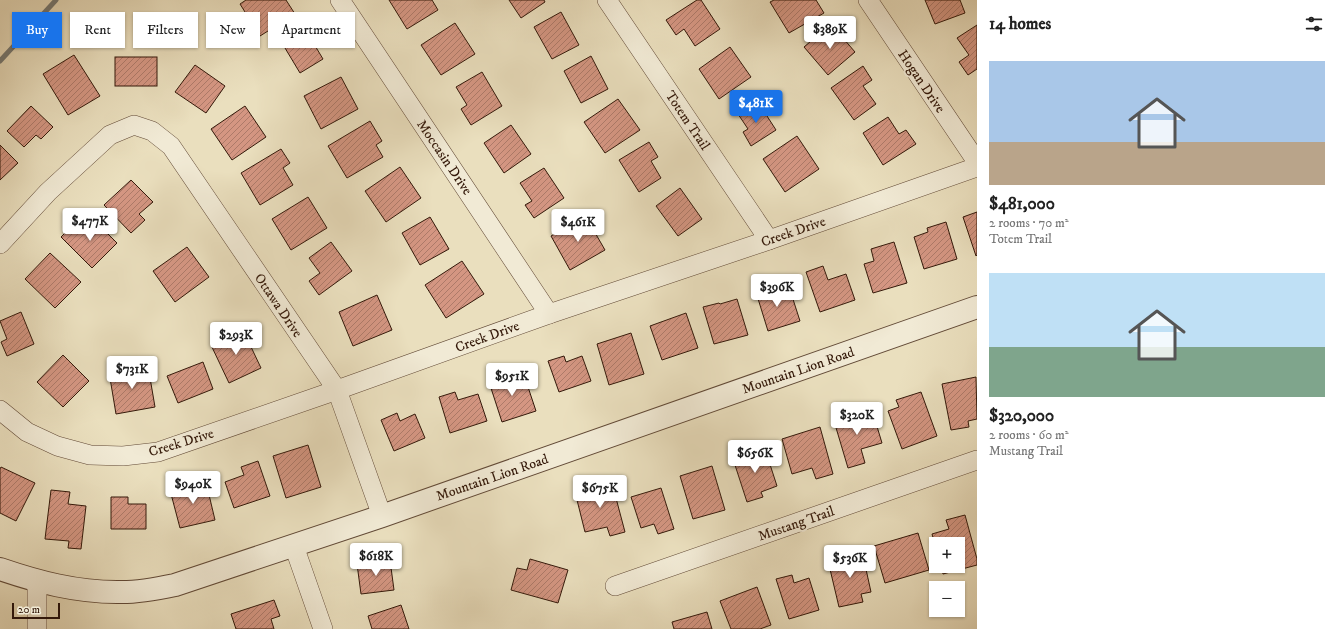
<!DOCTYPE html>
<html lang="en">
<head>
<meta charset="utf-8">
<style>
	:root { --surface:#fff; --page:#f6f6f6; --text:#222; --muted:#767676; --accent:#1a73e8 }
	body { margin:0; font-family:"IM FELL DW Pica",serif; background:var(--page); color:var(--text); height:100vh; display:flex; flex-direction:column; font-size:15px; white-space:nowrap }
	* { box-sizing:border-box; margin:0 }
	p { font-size:13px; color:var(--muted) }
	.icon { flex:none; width:22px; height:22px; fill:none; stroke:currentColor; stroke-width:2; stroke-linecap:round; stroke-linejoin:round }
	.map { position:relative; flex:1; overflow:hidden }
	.drawer { display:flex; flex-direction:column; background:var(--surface); width:360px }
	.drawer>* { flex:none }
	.hud { position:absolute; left:12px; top:12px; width:380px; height:36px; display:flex; gap:8px }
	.buttons { position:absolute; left:929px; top:537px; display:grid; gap:8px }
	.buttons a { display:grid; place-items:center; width:36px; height:36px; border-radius:0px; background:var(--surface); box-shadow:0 1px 3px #0004; font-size:20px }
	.scale { position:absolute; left:12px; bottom:10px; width:48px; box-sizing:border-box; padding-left:4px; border:2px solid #34190a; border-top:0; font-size:11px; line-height:14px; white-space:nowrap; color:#34190a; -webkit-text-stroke:3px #f1ead5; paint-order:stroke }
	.price { position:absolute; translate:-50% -34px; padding:0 9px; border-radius:4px; background:#fff; color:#222; font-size:13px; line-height:26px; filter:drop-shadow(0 1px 2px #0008) }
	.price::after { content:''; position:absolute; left:50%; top:24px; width:12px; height:9px; margin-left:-6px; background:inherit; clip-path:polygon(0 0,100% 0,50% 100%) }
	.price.active { background:var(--accent); color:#fff }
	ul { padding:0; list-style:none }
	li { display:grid; align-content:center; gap:8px; height:212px; padding:0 12px }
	li span { display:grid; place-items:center; height:124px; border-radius:0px; color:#555 }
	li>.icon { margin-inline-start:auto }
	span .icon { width:72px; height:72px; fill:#fffc; stroke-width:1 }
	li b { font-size:17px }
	h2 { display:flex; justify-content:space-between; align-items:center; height:48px; padding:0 12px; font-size:17px }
	.chip { padding:0 14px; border-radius:0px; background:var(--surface); box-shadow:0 1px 3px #0004; font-size:14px; line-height:36px }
	.chip.active { background:var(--accent); color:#fff }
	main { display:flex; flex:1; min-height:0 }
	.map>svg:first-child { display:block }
</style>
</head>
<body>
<main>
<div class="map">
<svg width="977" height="629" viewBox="0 0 977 629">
	<defs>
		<pattern id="building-hatch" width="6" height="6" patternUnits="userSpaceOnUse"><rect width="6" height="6" fill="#d49682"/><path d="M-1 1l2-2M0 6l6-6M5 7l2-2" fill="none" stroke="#ad7a69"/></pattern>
	</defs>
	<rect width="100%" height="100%" fill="#eadfbe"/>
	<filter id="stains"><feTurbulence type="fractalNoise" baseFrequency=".005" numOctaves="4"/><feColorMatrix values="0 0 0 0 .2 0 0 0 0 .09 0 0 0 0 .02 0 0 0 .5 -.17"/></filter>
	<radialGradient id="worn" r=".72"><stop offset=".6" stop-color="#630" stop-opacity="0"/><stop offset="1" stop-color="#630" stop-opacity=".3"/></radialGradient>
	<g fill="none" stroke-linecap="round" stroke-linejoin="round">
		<path stroke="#747975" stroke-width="5" d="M0,61L56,0"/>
	</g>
	<g fill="url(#building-hatch)" stroke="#34190a">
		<path d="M246,0H286L295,14L260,36L240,4Z"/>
		<path d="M389,0H432L438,10L407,29Z"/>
		<path d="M509,0H544L545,2L521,18Z"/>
		<path d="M697,0H701L720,29L695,46L684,29L676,35L666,20Z"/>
		<path d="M774,0H816L824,13L789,33L770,2Z"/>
		<path d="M925,0H960L965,13L935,24Z"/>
		<path d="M561,12L579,45L552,59L534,27Z"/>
		<path d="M455,23L475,54L441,75L421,45Z"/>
		<path d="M831,24L855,52L828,75L804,47Z"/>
		<path d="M977,25V69L968,75L959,62L969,55L957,38Z"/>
		<path d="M305,29L323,59L300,73L282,43Z"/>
		<path d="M730,47L751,77L719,99L699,69Z"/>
		<path d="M74,55L100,96L68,115L43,74Z"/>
		<path d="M591,56L608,89L581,103L564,71Z"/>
		<rect x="115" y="57" width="42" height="29"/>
		<path d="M195,65L225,86L206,113L175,92Z"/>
		<path d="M863,66L872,80L863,86L876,104L854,120L831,88Z"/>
		<path d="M482,72L502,106L471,125L461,109L467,105L456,87Z"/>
		<path d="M341,77L358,109L321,129L304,96Z"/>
		<path d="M618,99L640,130L605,153L584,122Z"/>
		<path d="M758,102L776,130L751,146L743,132L748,129L738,114Z"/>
		<path d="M31,106L53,127L41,139L36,135L24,147L7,131Z"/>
		<path d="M245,106L266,137L232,160L211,129Z"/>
		<path d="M888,117L899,134L906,130L916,144L883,165L863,133Z"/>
		<path d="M370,121L382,141L376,145L383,157L347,178L328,146Z"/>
		<path d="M511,125L531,154L504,173L484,143Z"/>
		<path d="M797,136L819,169L785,192L763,159Z"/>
		<path d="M649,142L658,157L651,161L661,178L639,192L619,160Z"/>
		<path d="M0,145L18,163L0,180Z"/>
		<path d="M281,149L290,163L283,168L293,185L260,205L241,173Z"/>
		<path d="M400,167L421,198L386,222L365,191Z"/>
		<path d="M544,168L564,198L534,218L525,205L532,201L520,183Z"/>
		<path d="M131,180L153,202L139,214L145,220L131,233L104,205Z"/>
		<path d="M680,188L702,219L678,236L656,206Z"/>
		<path d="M308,197L327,228L291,250L272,219Z"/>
		<path d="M977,212V255L976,256L963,217Z"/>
		<path d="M91,217L117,243L92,268L61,237L72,226L77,231Z"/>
		<path d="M430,217L449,249L420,265L402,233Z"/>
		<path d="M586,217L605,250L570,270L551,236Z"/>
		<path d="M946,222L957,259L924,269L914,237L928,232L927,228Z"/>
		<path d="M331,242L352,271L319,295L309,281L320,273L309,258Z"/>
		<path d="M894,242L907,283L873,293L864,264L874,261L871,249Z"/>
		<path d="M187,247L209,277L175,302L153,271Z"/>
		<path d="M50,253L81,282L55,308L25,279Z"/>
		<path d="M462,261L484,294L446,318L425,285Z"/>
		<path d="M823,266L828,280L846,274L855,300L820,312L806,272Z"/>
		<path d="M771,284L776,298L791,293L800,321L768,331L755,289Z"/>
		<path d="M377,295L392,330L353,346L339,312Z"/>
		<path d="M737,299L748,335L714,344L703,307L719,303L720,304Z"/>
		<path d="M21,312L34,344L7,356L1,342L7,339L0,321Z"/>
		<path d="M686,313L698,348L662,360L650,326Z"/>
		<path d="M243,330L261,368L229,383L211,345Z"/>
		<path d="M631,333L644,374L609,385L597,344Z"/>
		<path d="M63,355L89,381L63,407L37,382Z"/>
		<path d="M564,356L566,362L582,356L591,381L559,392L548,361Z"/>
		<path d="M203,362L213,389L178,403L167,376Z"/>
		<path d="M148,366L155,407L116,414L109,372Z"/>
		<path d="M523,372L536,411L502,422L489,382Z"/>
		<path d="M976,377L977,419L968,421L969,427L951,430L942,384Z"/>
		<path d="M455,392L458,400L478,394L487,421L450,433L439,397Z"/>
		<path d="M921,392L937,436L902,449L888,411L899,407L896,400Z"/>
		<path d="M872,410L882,443L861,449L865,463L848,468L834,421Z"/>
		<path d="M397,413L400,421L415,414L425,438L394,451L381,420Z"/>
		<path d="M820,427L833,474L816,479L812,468L792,474L782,439Z"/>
		<path d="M308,445L321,487L286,498L273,456Z"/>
		<path d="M764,446L777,486L761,492L763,497L747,502L734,462L744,458L743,454Z"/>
		<path d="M258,461L270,496L234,508L225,482L244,475L241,467Z"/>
		<path d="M712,466L725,510L693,519L680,476Z"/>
		<path d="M1,467L35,483L16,521L0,513V469Z"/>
		<path d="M206,482L215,520L180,528L170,490Z"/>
		<path d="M612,483L625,532L610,536L607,527L585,532L575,492Z"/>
		<path d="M661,488L674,529L658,534L654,524L641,528L631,497Z"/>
		<path d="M51,490L70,492L68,504L86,506L81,549L68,548L69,541L45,539Z"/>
		<path d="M111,497H128V504H146V529H111Z"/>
		<path d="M965,515L977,559V565L943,574L941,566H958V544H936V549L932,534L949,529L946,520Z"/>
		<path d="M918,533L929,570L885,583L874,546Z"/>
		<path d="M862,551L871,592L861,594L863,602L839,607L829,565L845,562L844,555Z"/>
		<path d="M530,559L568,570L558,603L511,590L517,568L527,570Z"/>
		<path d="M390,560L394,590L361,594L357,564Z"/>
		<path d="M792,575L794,583L809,578L819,610L789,619L776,579Z"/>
		<path d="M757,587L771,625L760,629H731L720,601Z"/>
		<path d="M274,600L280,616L271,619L274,629H236L231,614Z"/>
		<path d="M401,605L409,629H372L368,616Z"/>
		<path d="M707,612L712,629H674L672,622Z"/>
	</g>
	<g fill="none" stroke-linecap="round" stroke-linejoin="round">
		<g stroke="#624a37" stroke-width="20">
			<g id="minor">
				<path d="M340,0L549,314"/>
				<path d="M607,0L769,240"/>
				<path d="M868,0L977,162"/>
				<path d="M0,244L48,192L110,135L134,125L152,131L171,146L337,390L382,516"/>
				<path d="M0,410L27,432L57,446L90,455L123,456L158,452L337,390L549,314L769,240L977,167"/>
				<path d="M294,546L323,629"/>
				<path d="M37,581V629"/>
				<path d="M615,586L977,460"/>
			</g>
		</g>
		<g stroke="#624a37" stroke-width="24">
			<path id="tertiary" d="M0,569C38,582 76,592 117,592C136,593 156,589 175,585L382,516L977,307"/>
		</g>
		<use href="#minor" stroke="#f1ead5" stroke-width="19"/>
		<use href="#tertiary" stroke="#f1ead5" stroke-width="22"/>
	</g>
	<g text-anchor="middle" stroke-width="4" stroke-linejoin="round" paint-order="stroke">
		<g font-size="14" fill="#34190a" stroke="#f1ead5">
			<text transform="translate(922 81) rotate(56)" y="5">Hogan Drive</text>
			<text transform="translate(688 120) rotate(56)" y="5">Totem Trail</text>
			<text transform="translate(445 157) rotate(56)" y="5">Moccasin Drive</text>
			<text transform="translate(793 231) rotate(-19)" y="5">Creek Drive</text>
			<text transform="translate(279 305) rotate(56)" y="5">Ottawa Drive</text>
			<text transform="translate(487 336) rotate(-20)" y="5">Creek Drive</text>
			<text transform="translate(798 370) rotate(-19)" y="5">Mountain Lion Road</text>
			<text transform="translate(181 442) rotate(-17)" y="5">Creek Drive</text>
			<text transform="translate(492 477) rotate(-19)" y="5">Mountain Lion Road</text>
			<text transform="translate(796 523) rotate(-19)" y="5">Mustang Trail</text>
		</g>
	</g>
	<rect width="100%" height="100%" filter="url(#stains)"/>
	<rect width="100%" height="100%" fill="url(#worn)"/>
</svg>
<div class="buttons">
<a>+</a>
<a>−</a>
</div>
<div class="scale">20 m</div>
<b class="price" style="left:830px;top:50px">$389K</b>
<b class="price active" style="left:756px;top:124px">$481K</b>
<b class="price" style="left:90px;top:242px">$477K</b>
<b class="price" style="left:578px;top:243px">$461K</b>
<b class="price" style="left:777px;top:308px">$396K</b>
<b class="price" style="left:236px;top:356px">$293K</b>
<b class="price" style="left:132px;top:390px">$731K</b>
<b class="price" style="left:512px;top:397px">$951K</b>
<b class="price" style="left:857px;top:436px">$320K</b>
<b class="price" style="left:755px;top:474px">$656K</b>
<b class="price" style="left:193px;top:505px">$940K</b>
<b class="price" style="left:600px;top:509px">$675K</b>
<b class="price" style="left:376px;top:577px">$618K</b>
<b class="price" style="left:850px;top:579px">$536K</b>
<div class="hud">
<a class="chip active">Buy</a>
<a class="chip">Rent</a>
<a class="chip">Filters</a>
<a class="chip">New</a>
<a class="chip">Apartment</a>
</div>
</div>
<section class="drawer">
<h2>14 homes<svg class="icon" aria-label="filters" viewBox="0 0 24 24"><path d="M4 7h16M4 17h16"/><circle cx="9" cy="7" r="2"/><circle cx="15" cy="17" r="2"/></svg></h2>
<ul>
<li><span style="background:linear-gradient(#a9c7e8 65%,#b9a48a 0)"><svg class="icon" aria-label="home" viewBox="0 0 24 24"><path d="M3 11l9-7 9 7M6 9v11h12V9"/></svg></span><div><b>$481,000</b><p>2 rooms · 70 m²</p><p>Totem Trail</p></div></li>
<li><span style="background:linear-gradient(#bfe0f5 60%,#7fa58c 0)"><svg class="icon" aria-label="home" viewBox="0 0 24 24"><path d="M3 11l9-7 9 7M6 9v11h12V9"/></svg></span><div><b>$320,000</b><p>2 rooms · 60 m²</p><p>Mustang Trail</p></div></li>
</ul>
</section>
</main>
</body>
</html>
